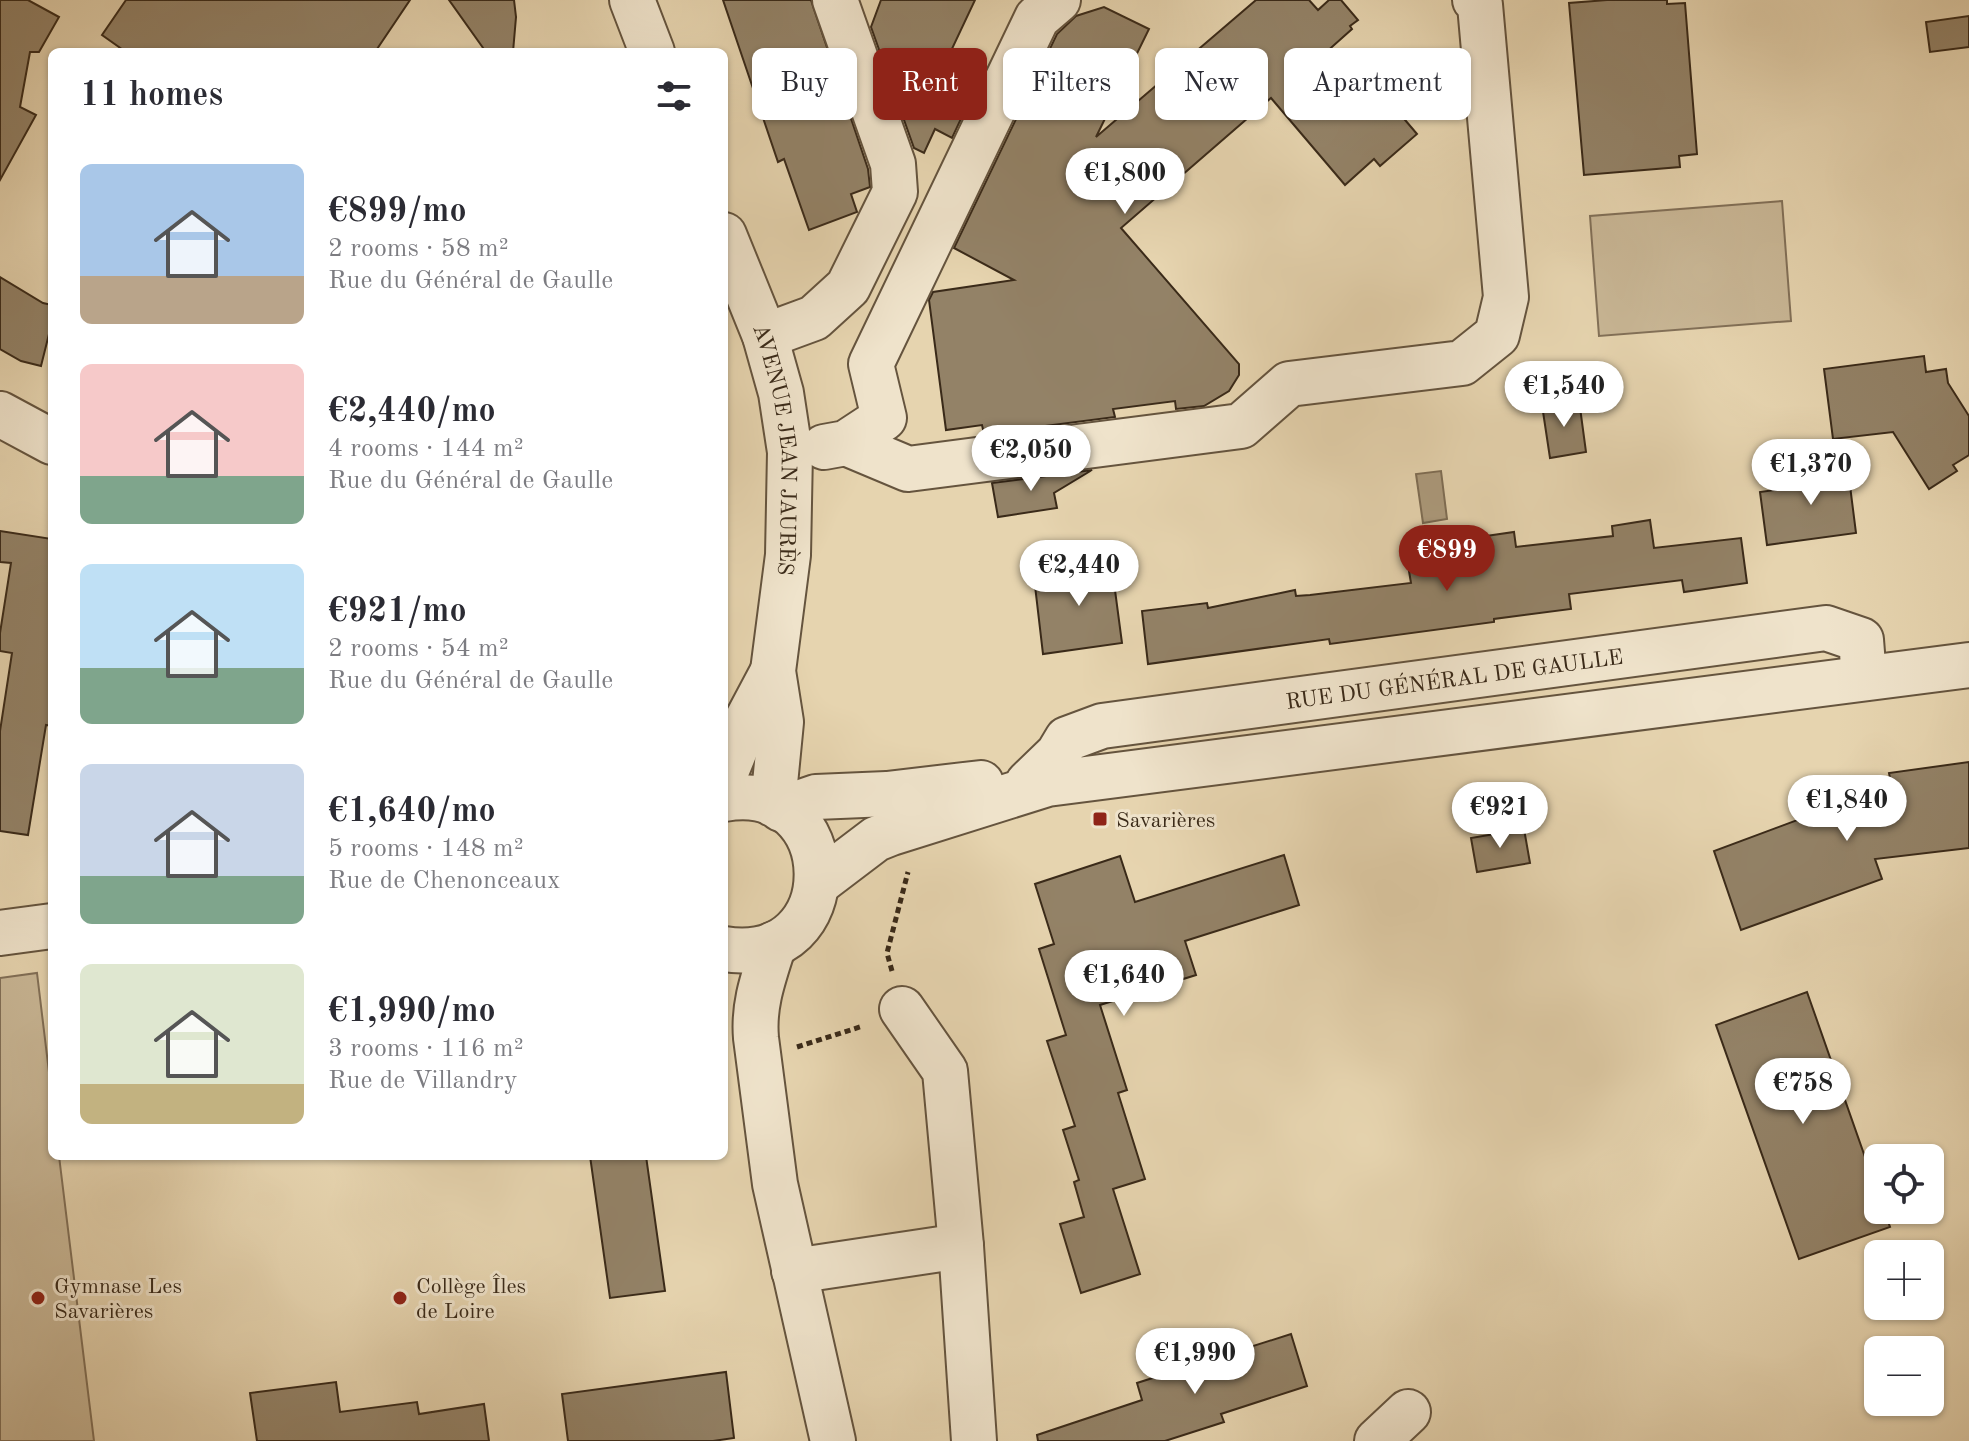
<!DOCTYPE html>
<html lang="en">
<head>
<meta charset="utf-8">
<style>
	:root { --surface:#fff; --page:#f2f2f3; --text:#2b2b33; --muted:#7c7c81; --accent:#8f2418 }
	body { margin:0; font-family:"Old Standard TT",serif; background:var(--page); color:var(--text); height:100vh; display:flex; flex-direction:column; font-size:30px; white-space:nowrap }
	* { box-sizing:border-box; margin:0 }
	p { font-size:26px; color:var(--muted) }
	.icon { flex:none; width:44px; height:44px; fill:none; stroke:currentColor; stroke-width:2; stroke-linecap:round; stroke-linejoin:round }
	.map { position:relative; flex:1; overflow:hidden }
	.panel { position:absolute; left:48px; top:48px; width:680px; height:1112px; display:flex; flex-direction:column; background:var(--surface); border-radius:12px; box-shadow:0 2px 6px #0004 }
	.panel>* { flex:none }
	.top-card { position:absolute; left:752px; top:48px; width:760px; height:72px; display:flex; gap:16px }
	.fabs { position:absolute; left:1864px; top:1144px; display:grid; gap:16px }
	.fabs a { display:grid; place-items:center; width:80px; height:80px; border-radius:12px; background:var(--surface); box-shadow:0 2px 6px #0004; font-size:40px }
	.price { position:absolute; translate:-50% -68px; padding:0 18px; border-radius:28px; background:#fff; color:#222; font-size:26px; line-height:52px; filter:drop-shadow(0 2px 4px #0008) }
	.price::after { content:''; position:absolute; left:50%; top:48px; width:24px; height:18px; margin-left:-12px; background:inherit; clip-path:polygon(0 0,100% 0,50% 100%) }
	.price.current { background:var(--accent); color:#fff }
	ul { padding:0; list-style:none }
	li { display:flex; align-items:center; gap:24px; height:200px; padding:0 32px }
	li span { display:grid; place-items:center; flex:none; width:224px; height:160px; border-radius:12px; color:#555 }
	li>.icon { margin-inline-start:auto }
	span .icon { width:96px; height:96px; fill:#fffc; stroke-width:1 }
	li b { font-size:34px }
	h2 { display:flex; justify-content:space-between; align-items:center; height:96px; padding:0 32px; font-size:34px }
	.pill { padding:0 28px; border-radius:12px; background:var(--surface); box-shadow:0 2px 6px #0004; font-size:28px; line-height:72px }
	.pill.current { background:var(--accent); color:#fff }
	.map>svg:first-child { display:block }
</style>
</head>
<body>
<div class="map">
<svg width="1969" height="1441" viewBox="0 0 1969 1441">
	<rect width="100%" height="100%" fill="#e6d4af"/>
	<filter id="stains"><feTurbulence type="fractalNoise" baseFrequency=".0025" numOctaves="4"/><feColorMatrix values="0 0 0 0 .2 0 0 0 0 .09 0 0 0 0 .02 0 0 0 .5 -.17"/></filter>
	<radialGradient id="worn" r=".72"><stop offset=".6" stop-color="#630" stop-opacity="0"/><stop offset="1" stop-color="#630" stop-opacity=".3"/></radialGradient>
	<g fill="#c9b796" stroke="#827058" stroke-width="2">
		<path d="M1782,201L1791,321L1599,336L1590,216Z"/>
		<path d="M37,973L52,1097V1156H59L94,1441H0V978Z"/>
	</g>
	<path fill="#ac9a7c" stroke="#7e6d54" stroke-width="2" d="M1441,471L1447,519L1423,523L1416,474Z"/>
	<g fill="#938267" stroke="#3a2a19" stroke-width="2">
		<path d="M0,0H28L59,17L39,52H30L20,107L36,115L0,180Z"/>
		<path d="M126,0H410L375,52H126L102,35Z"/>
		<path d="M449,0H514L516,17L513,52H486Z"/>
		<path d="M723,0H811L868,169L870,187L851,194L857,212L809,230L784,159L778,162Z"/>
		<path d="M881,0H975L933,89L967,106L952,138L935,129L924,153L914,148L871,27Z"/>
		<path d="M1256,0H1309L1318,10L1329,0H1341L1358,20L1350,26L1352,29L1324,54L1369,107L1383,94L1417,134L1380,166L1374,159L1345,185L1271,98L1121,228L1239,364V375L1229,391L1204,406L1176,409L1175,401L1113,409L1115,417L984,434L982,425L946,430L929,300L933,292L1014,280L954,248L1057,34L1076,16L1104,7L1149,29L1096,137Z"/>
		<path d="M1607,0H1667V4L1685,3L1697,154L1679,156L1680,167L1584,175L1569,3Z"/>
		<path d="M1969,16V47L1930,52L1926,22Z"/>
		<path d="M0,277L43,303L52,305V322L41,366L21,361L0,349Z"/>
		<path d="M1924,356L1926,372L1946,369L1948,383L1969,416V455L1953,465L1957,471L1929,489L1893,432L1833,439L1824,369Z"/>
		<path d="M1579,400L1586,452L1550,458L1542,405Z"/>
		<path d="M1847,462L1856,533L1767,545L1760,492L1805,486L1803,468Z"/>
		<path d="M1092,470L1054,493L1057,508L998,517L992,483Z"/>
		<path d="M1650,520L1654,548L1741,538L1747,583L1684,592L1682,580L1569,594L1571,609L1494,619V622L1330,644L1329,639L1148,664L1142,611L1207,603L1208,608L1295,590L1296,596L1310,595L1411,583L1408,565L1467,557L1465,539L1514,532L1516,547L1613,536L1612,526Z"/>
		<path d="M0,531L52,539V726L46,725L28,835L0,831V731L12,653L0,651V633L11,563L0,562Z"/>
		<path d="M1109,545L1122,643L1043,654L1034,577L1091,569Z"/>
		<path d="M1969,762V848L1875,859L1882,879L1741,930L1714,851L1854,799L1851,791L1890,778L1889,773Z"/>
		<path d="M1524,829L1530,863L1477,872L1471,838Z"/>
		<path d="M1284,855L1299,905L1185,941L1196,975L1100,1005L1127,1090L1118,1093L1145,1179L1113,1189L1140,1274L1081,1293L1060,1224L1084,1217L1074,1182L1079,1180L1063,1130L1075,1126L1047,1041L1066,1035L1039,949L1054,944L1035,884L1120,856L1135,902Z"/>
		<path d="M1807,992L1878,1194V1210H1884L1890,1227L1799,1259L1716,1025Z"/>
		<path d="M590,1156H646L665,1291L610,1298Z"/>
		<path d="M1291,1334L1307,1386L1221,1414L1224,1422L1165,1441H1038L1037,1435L1142,1400L1137,1383Z"/>
		<path d="M726,1372L734,1438L713,1441H568L562,1394Z"/>
		<path d="M336,1382L340,1412L417,1402L419,1414L484,1404L489,1441H257L250,1393Z"/>
	</g>
	<g fill="none" stroke-linecap="round" stroke-linejoin="round">
		<g stroke="#65543e" stroke-width="48">
			<g id="minor">
				<path d="M632,0L652,52"/>
				<path id="s1" d="M724,235L765,336L781,393L790,452L788,555L773,671L781,722L773,804"/>
				<path d="M765,336L814,318L848,287L895,192L893,164L835,0"/>
				<path d="M0,414L52,442"/>
				<path d="M846,443L908,469L1241,426L1289,384L1462,363L1497,335L1506,297L1480,5L1475,0"/>
				<path d="M824,447L846,443L884,418L871,364L1037,18L1058,0"/>
				<path d="M724,777L748,718L773,671"/>
				<path id="s2" d="M1028,783L1058,754L1067,739L1102,726L1826,628L1861,640L1864,678"/>
				<path d="M724,799C845,777 850,969 724,949"/>
				<path d="M781,809L816,797L887,794L981,783"/>
				<path d="M818,883L876,839L891,833L1047,784L1969,665"/>
				<path d="M0,933L52,926"/>
				<path d="M774,944C764,976 753,1004 756,1038L775,1184L833,1441"/>
				<path d="M902,1009L945,1071L961,1246L974,1441"/>
				<path d="M794,1271L961,1246"/>
				<path d="M1377,1441L1408,1412"/>
			</g>
		</g>
		<g stroke="#3a2a19" stroke-width="5" stroke-dasharray="6 4" stroke-linecap="butt">
			<path d="M892,971L887,953L908,872"/>
			<path d="M797,1047L863,1026"/>
		</g>
		<use href="#minor" stroke="#efe3cb" stroke-width="44"/>
	</g>
	<g fill="#8f2418" stroke="#efe3cb" stroke-width="3">
		<rect x="1092" y="811" width="16" height="16" rx="4"/>
		<circle cx="38" cy="1298" r="8"/>
		<circle cx="400" cy="1298" r="8"/>
	</g>
	<g text-anchor="middle" stroke-width="6" stroke-linejoin="round" paint-order="stroke">
		<g font-size="22" fill="#3a2a19" stroke="#efe3cb">
			<text dy="8" stroke="none"><textPath href="#s1" startOffset="224">AVENUE JEAN JAURÈS</textPath></text>
			<text dy="8" stroke="none"><textPath href="#s2" startOffset="452">RUE DU GÉNÉRAL DE GAULLE</textPath></text>
		</g>
		<g font-size="22" fill="#3a2a19" stroke="#efe3cb" text-anchor="start">
			<text x="1116" y="827">Savarières</text>
			<text x="54" y="1293">Gymnase Les<tspan x="54" dy="25">Savarières</tspan></text>
			<text x="416" y="1293">Collège Îles<tspan x="416" dy="25">de Loire</tspan></text>
		</g>
	</g>
	<rect width="100%" height="100%" filter="url(#stains)"/>
	<rect width="100%" height="100%" fill="url(#worn)"/>
</svg>
<div class="fabs">
<a><svg class="icon" aria-label="locate" viewBox="0 0 24 24"><circle cx="12" cy="12" r="6"/><path d="M12 2v4M12 18v4M2 12h4M18 12h4"/></svg></a>
<a>+</a>
<a>−</a>
</div>
<b class="price" style="left:1125px;top:216px">€1,800</b>
<b class="price" style="left:1564px;top:429px">€1,540</b>
<b class="price" style="left:1031px;top:493px">€2,050</b>
<b class="price" style="left:1811px;top:507px">€1,370</b>
<b class="price current" style="left:1447px;top:593px">€899</b>
<b class="price" style="left:1079px;top:608px">€2,440</b>
<b class="price" style="left:1847px;top:843px">€1,840</b>
<b class="price" style="left:1500px;top:850px">€921</b>
<b class="price" style="left:1124px;top:1018px">€1,640</b>
<b class="price" style="left:1803px;top:1126px">€758</b>
<b class="price" style="left:1195px;top:1396px">€1,990</b>
<div class="top-card">
<a class="pill">Buy</a>
<a class="pill current">Rent</a>
<a class="pill">Filters</a>
<a class="pill">New</a>
<a class="pill">Apartment</a>
</div>
<section class="panel">
<h2>11 homes<svg class="icon" aria-label="filters" viewBox="0 0 24 24"><path d="M4 7h16M4 17h16"/><circle cx="9" cy="7" r="2"/><circle cx="15" cy="17" r="2"/></svg></h2>
<ul>
<li><span style="background:linear-gradient(#a9c7e8 70%,#b9a48a 0)"><svg class="icon" aria-label="home" viewBox="0 0 24 24"><path d="M3 11l9-7 9 7M6 9v11h12V9"/></svg></span><div><b>€899/mo</b><p>2 rooms · 58 m²</p><p>Rue du Général de Gaulle</p></div></li>
<li><span style="background:linear-gradient(#f6c9c9 70%,#7fa58c 0)"><svg class="icon" aria-label="home" viewBox="0 0 24 24"><path d="M3 11l9-7 9 7M6 9v11h12V9"/></svg></span><div><b>€2,440/mo</b><p>4 rooms · 144 m²</p><p>Rue du Général de Gaulle</p></div></li>
<li><span style="background:linear-gradient(#bfe0f5 65%,#7fa58c 0)"><svg class="icon" aria-label="home" viewBox="0 0 24 24"><path d="M3 11l9-7 9 7M6 9v11h12V9"/></svg></span><div><b>€921/mo</b><p>2 rooms · 54 m²</p><p>Rue du Général de Gaulle</p></div></li>
<li><span style="background:linear-gradient(#c9d6e8 70%,#7fa58c 0)"><svg class="icon" aria-label="home" viewBox="0 0 24 24"><path d="M3 11l9-7 9 7M6 9v11h12V9"/></svg></span><div><b>€1,640/mo</b><p>5 rooms · 148 m²</p><p>Rue de Chenonceaux</p></div></li>
<li><span style="background:linear-gradient(#dfe7d0 75%,#c2b280 0)"><svg class="icon" aria-label="home" viewBox="0 0 24 24"><path d="M3 11l9-7 9 7M6 9v11h12V9"/></svg></span><div><b>€1,990/mo</b><p>3 rooms · 116 m²</p><p>Rue de Villandry</p></div></li>
</ul>
</section>
</div>
</body>
</html>
